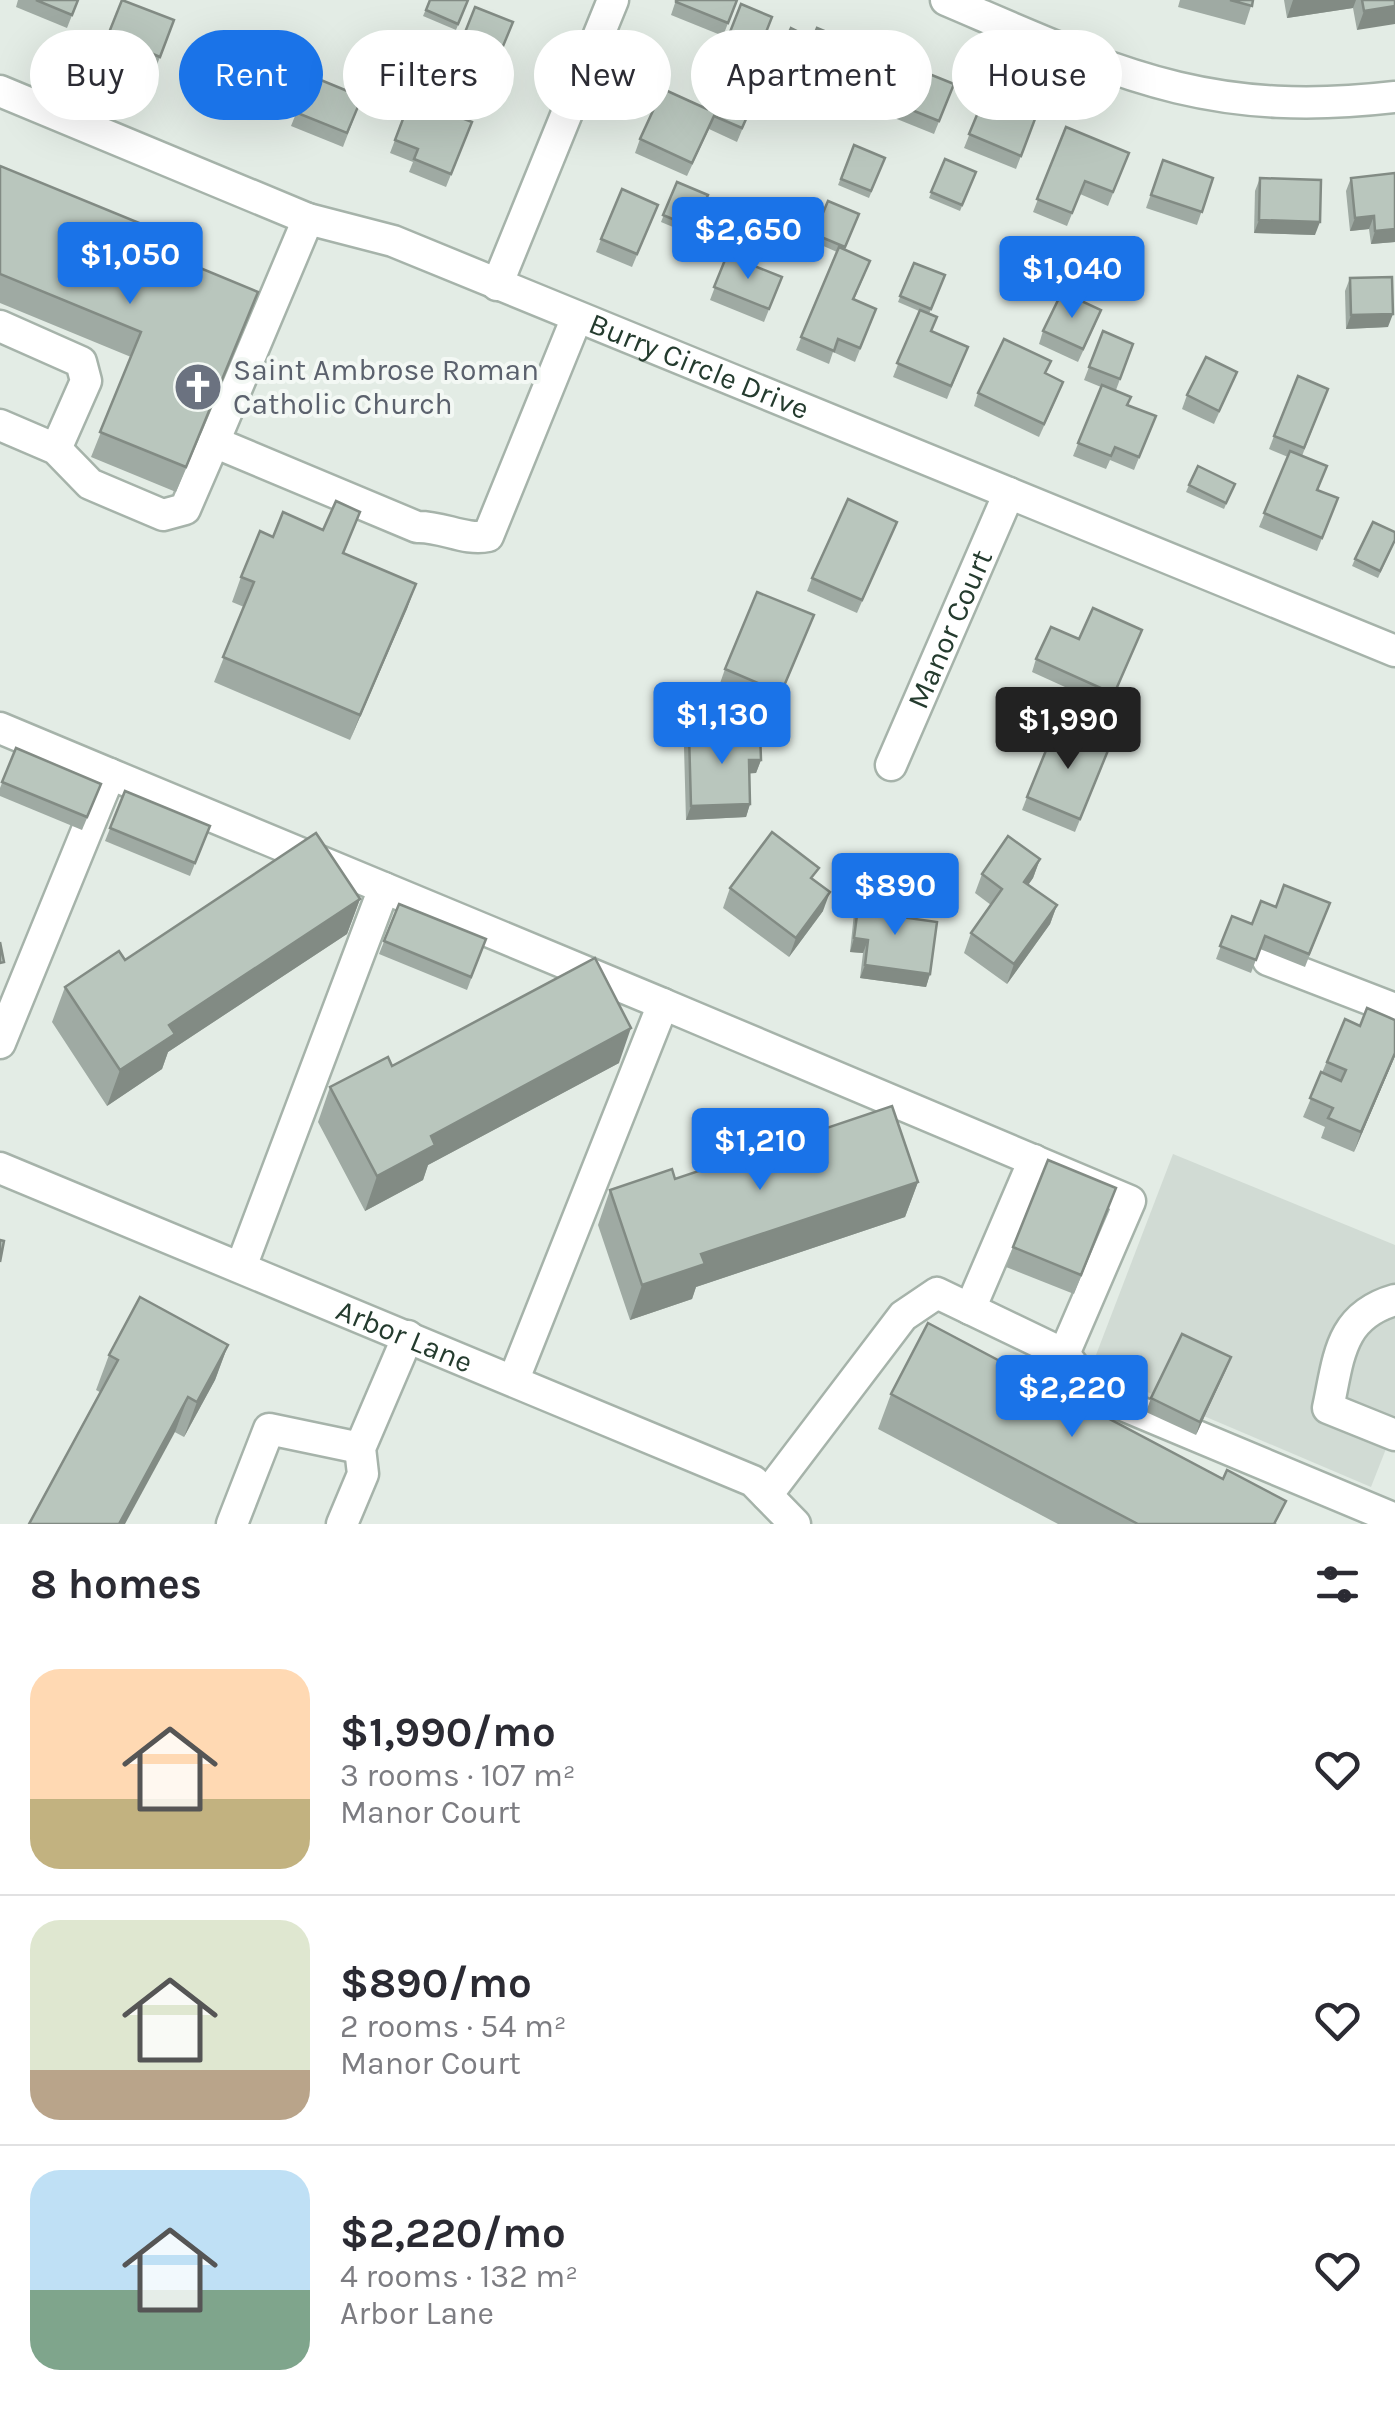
<!DOCTYPE html>
<html lang="en">
<head>
<meta charset="utf-8">
<style>
	:root { --surface:#fff; --page:#f2f2f3; --text:#2b2b33; --muted:#7c7c81; --line:#e1e1e2; --accent:#1a73e8 }
	body { margin:0; font-family:Karla,sans-serif; background:var(--page); color:var(--text); height:100vh; display:flex; flex-direction:column; font-size:38px; white-space:nowrap }
	* { box-sizing:border-box; margin:0 }
	p { font-size:32px; color:var(--muted) }
	.icon { flex:none; width:55px; height:55px; fill:none; stroke:currentColor; stroke-width:2; stroke-linecap:round; stroke-linejoin:round }
	.map { position:relative; height:1524px; overflow:hidden }
	.panel { display:flex; flex-direction:column; background:var(--surface); flex:1 }
	.panel>* { flex:none }
	.guide { position:absolute; left:30px; top:30px; width:1335px; height:90px; display:flex; gap:20px }
	.price { position:absolute; translate:-50% -85px; padding:0 22px; border-radius:10px; background:var(--accent); color:#fff; font-size:32px; line-height:65px; filter:drop-shadow(0 2px 5px #0008) }
	.price::after { content:''; position:absolute; left:50%; top:60px; width:30px; height:22px; margin-left:-15px; background:inherit; clip-path:polygon(0 0,100% 0,50% 100%) }
	.price.on { background:#222; color:#fff }
	ul { padding:0; list-style:none }
	li { display:flex; align-items:center; gap:30px; height:250px; padding:0 30px }
	li+li { border-top:2px solid var(--line) }
	li span { display:grid; place-items:center; flex:none; width:280px; height:200px; border-radius:30px; color:#555 }
	li>.icon { margin-inline-start:auto }
	span .icon { width:120px; height:120px; fill:#fffc; stroke-width:1 }
	li b { font-size:42px }
	h2 { display:flex; justify-content:space-between; align-items:center; height:120px; padding:0 30px; font-size:42px }
	.chip { padding:0 35px; border-radius:45px; background:var(--surface); box-shadow:0 10px 40px #0002; font-size:35px; line-height:90px }
	.chip.on { background:var(--accent); color:#fff }
	.map>svg:first-child { display:block }
</style>
</head>
<body>
<div class="map">
<svg width="1395" height="1524" viewBox="0 0 1395 1524">
	<rect width="100%" height="100%" fill="#e3ece5"/>
	<path fill="#d1dbd4" d="M1173,1154L1395,1245V1426L1371,1487L1091,1368Z"/>
	<g fill="none" stroke-linecap="round" stroke-linejoin="round">
		<g stroke="#a6b3aa" stroke-width="35">
			<g id="minor">
				<path d="M946,0C1115,72 1205,119 1395,97"/>
				<path id="s1" d="M0,91L308,219L393,241L1395,651"/>
				<path d="M497,285L613,0"/>
				<path d="M0,326L81,362L86,381L56,449"/>
				<path d="M0,425L56,449L90,484L163,515L185,509L214,442L417,527C442,526 465,541 488,536L577,317"/>
				<path d="M214,442L308,219"/>
				<path d="M0,728L110,774"/>
				<path id="s2" d="M891,765L1009,493"/>
				<path d="M1268,960L1395,1009"/>
				<path d="M0,1043L110,774L663,1004"/>
				<path id="s3" d="M0,1168L753,1481L795,1524"/>
				<path d="M241,1267L384,888"/>
				<path d="M1395,1300C1339,1316 1339,1358 1328,1408L1395,1435"/>
				<path d="M970,1309L1034,1160"/>
				<path d="M1064,1354L1094,1393L1395,1519"/>
				<path d="M514,1379L663,1004L1130,1201L1064,1354L937,1293L903,1316L767,1495"/>
				<path d="M232,1524L269,1429L360,1448"/>
				<path d="M342,1524L363,1474L360,1448L408,1336"/>
			</g>
		</g>
		<use href="#minor" stroke="#fff" stroke-width="30"/>
	</g>
	<g fill="#9faaa3">
		<path d="M18,0H78L67,28L16,7Z"/>
		<path d="M122,0L174,20L155,70L103,49Z"/>
		<path d="M430,0H468L456,30L423,16Z"/>
		<path d="M676,0H737L723,36L671,15Z"/>
		<path d="M1180,0H1253L1245,25L1178,7Z"/>
		<path d="M1284,0H1395L1357,30L1353,8L1287,18Z"/>
		<path d="M741,4L772,17L756,56L725,44Z"/>
		<path d="M475,7L513,22L486,89L449,73Z"/>
		<path d="M791,28L811,38L795,77L774,67Z"/>
		<path d="M817,28L868,49L848,99L797,78Z"/>
		<path d="M216,36L267,57L247,107L196,86Z"/>
		<path d="M902,63L954,84L934,134L882,113Z"/>
		<path d="M311,76L362,97L343,147L291,126Z"/>
		<path d="M411,98L472,122L446,187L409,172L413,162L390,153Z"/>
		<path d="M984,98L1035,119L1016,169L964,148Z"/>
		<path d="M754,101L737,142L709,129L687,176L635,153L640,139L707,109Z"/>
		<path d="M1066,127L1129,153L1108,206L1080,194L1067,226L1033,212Z"/>
		<path d="M854,145L885,158L869,198L838,185Z"/>
		<path d="M945,159L976,172L960,211L929,198Z"/>
		<path d="M1163,160L1213,178L1197,225L1146,208Z"/>
		<path d="M0,166L176,259L258,292L176,492L91,457L131,357L0,303Z"/>
		<path d="M1395,173V242L1371,244L1369,229L1350,231L1346,191L1351,178Z"/>
		<path d="M1260,178L1315,235L1254,233L1255,191Z"/>
		<path d="M677,182L708,195L692,235L661,222Z"/>
		<path d="M828,201L859,214L844,250L865,274L854,300L876,309L855,362L833,352L829,364L796,350L837,252L812,241Z"/>
		<path d="M713,203L744,216L728,256L782,277L764,322L710,300L727,255L697,243Z"/>
		<path d="M658,205L632,267L596,252L601,239Z"/>
		<path d="M914,263L945,275L929,314L932,332L968,347L947,399L893,377L919,311L898,302Z"/>
		<path d="M1350,278L1388,327L1346,329L1345,291Z"/>
		<path d="M1096,323L1078,362L1039,344L1043,331Z"/>
		<path d="M1103,331L1133,344L1116,390L1128,405L1156,416L1134,470L1110,460L1106,469L1073,456L1101,387L1084,380Z"/>
		<path d="M1237,372L1214,424L1182,409L1187,395Z"/>
		<path d="M1046,374L1058,395L1039,437L974,406L978,393Z"/>
		<path d="M1328,389L1302,456L1317,490L1338,498L1317,551L1259,527L1288,457L1269,449L1274,436Z"/>
		<path d="M1235,484L1224,509L1186,492L1189,485Z"/>
		<path d="M897,522L857,613L807,591L812,578Z"/>
		<path d="M273,537L344,553L416,584L350,740L214,682L244,607L232,602L241,577Z"/>
		<path d="M1395,541L1378,578L1352,566L1355,559Z"/>
		<path d="M814,615L774,712L718,689L725,669Z"/>
		<path d="M1142,630L1109,707L1032,672L1036,659Z"/>
		<path d="M689,734L761,760L756,773H749L750,804L746,817L686,820L684,747Z"/>
		<path d="M16,748L96,797L82,830L0,796V788Z"/>
		<path d="M1109,748L1075,832L1022,810L1027,797Z"/>
		<path d="M125,791L210,826L190,876L105,841Z"/>
		<path d="M1040,859L1033,878L1028,885L1057,905L1050,924L1007,984L964,953L971,933L991,905L975,893L982,874Z"/>
		<path d="M730,888L823,911L789,957L723,908Z"/>
		<path d="M360,899L347,934L168,1052L162,1069L107,1106L52,1022L65,987L125,960Z"/>
		<path d="M859,900L901,917L930,974L926,987L860,978L863,953L850,952L854,913Z"/>
		<path d="M1330,903L1305,967L1260,949L1251,973L1216,959L1232,916L1252,924L1276,907Z"/>
		<path d="M399,904L486,939L467,990L379,954Z"/>
		<path d="M1345,1019L1360,1026L1395,1020V1056L1354,1152L1321,1138L1325,1127L1303,1117Z"/>
		<path d="M619,1063L428,1165L423,1180L365,1211L318,1122L330,1087L392,1066Z"/>
		<path d="M675,1179L918,1182L905,1217L696,1287L692,1299L630,1320L598,1225L610,1190Z"/>
		<path d="M1109,1207L1074,1294L1006,1267L1013,1247Z"/>
		<path d="M228,1345L215,1380L184,1437L96,1390L109,1355Z"/>
		<path d="M1231,1357L1196,1435L1146,1412L1151,1398Z"/>
		<path d="M891,1394L1223,1479L1277,1524H1058L878,1429Z"/>
	</g>
	<g fill="#828b84">
		<path d="M1293,0H1356L1353,8L1287,18Z"/>
		<path d="M1395,6V24L1357,30L1364,11Z"/>
		<path d="M1374,216L1369,229L1350,231L1355,218Z"/>
		<path d="M1259,220L1320,222L1315,235L1254,233Z"/>
		<path d="M1395,229V242L1371,244L1375,231Z"/>
		<path d="M1393,314L1388,327L1346,329L1351,315Z"/>
		<path d="M416,584L407,609L350,740L360,715Z"/>
		<path d="M749,760H761L756,773L744,774Z"/>
		<path d="M750,804L746,817L686,820L691,806Z"/>
		<path d="M1040,859L1033,878L1017,901L1024,882Z"/>
		<path d="M830,892L823,911L789,957L796,938Z"/>
		<path d="M360,899L347,934L168,1052L162,1069L107,1106L120,1070L169,1025Z"/>
		<path d="M1057,905L1050,924L1007,984L1014,964Z"/>
		<path d="M854,938L868,940L863,953L850,952Z"/>
		<path d="M865,965L930,974L926,987L860,978Z"/>
		<path d="M631,1028L619,1063L428,1165L423,1180L365,1211L377,1176L431,1136Z"/>
		<path d="M1395,1053V1056L1354,1152L1361,1132Z"/>
		<path d="M918,1182L905,1217L696,1287L692,1299L630,1320L642,1285L701,1254Z"/>
		<path d="M228,1345L215,1380L184,1437L197,1402Z"/>
		<path d="M1231,1357L1226,1370L1196,1435L1200,1422Z"/>
		<path d="M188,1397L175,1432L125,1524H119Z"/>
	</g>
	<g fill="#b9c6bd" stroke="#828b84" stroke-width="2.5">
		<path d="M36,0H78L72,15Z"/>
		<path d="M122,0L174,20L160,57L108,35Z"/>
		<path d="M430,0H468L458,24L426,10Z"/>
		<path d="M676,0H737L728,23L676,2Z"/>
		<path d="M1230,0H1253L1252,6Z"/>
		<path d="M1362,0H1395V6L1364,11Z"/>
		<path d="M741,4L772,17L759,50L728,37Z"/>
		<path d="M475,7L513,22L491,75L454,60Z"/>
		<path d="M791,28L811,38L797,70L776,60Z"/>
		<path d="M817,28L868,49L853,86L802,65Z"/>
		<path d="M216,36L267,57L252,94L200,72Z"/>
		<path d="M902,63L954,84L939,121L887,100Z"/>
		<path d="M311,76L362,97L347,133L295,112Z"/>
		<path d="M718,85L754,101L742,128L714,116L692,163L640,139L663,89L707,109Z"/>
		<path d="M411,98L472,122L451,174L414,159L418,149L395,140Z"/>
		<path d="M984,98L1035,119L1021,156L969,134Z"/>
		<path d="M1066,127L1129,153L1113,192L1085,181L1072,213L1037,199Z"/>
		<path d="M854,145L885,158L871,191L841,179Z"/>
		<path d="M945,159L976,172L962,205L931,192Z"/>
		<path d="M1163,160L1213,178L1202,212L1151,195Z"/>
		<path d="M0,166L183,241L176,258L258,292L186,467L100,432L141,332L0,274Z"/>
		<path d="M1395,173V229L1375,231L1374,216L1355,218L1351,178Z"/>
		<path d="M1260,178L1321,180L1320,222L1259,220Z"/>
		<path d="M677,182L708,195L694,228L663,215Z"/>
		<path d="M622,189L658,205L637,254L601,239Z"/>
		<path d="M828,201L859,214L845,247L814,234Z"/>
		<path d="M713,203L744,216L731,249L700,236Z"/>
		<path d="M839,247L870,261L853,299L876,309L860,348L838,339L834,351L801,337Z"/>
		<path d="M727,255L782,277L769,309L714,287Z"/>
		<path d="M914,263L945,275L931,309L900,296Z"/>
		<path d="M1392,277L1393,314L1351,315L1350,278Z"/>
		<path d="M1062,292L1101,310L1083,349L1043,331Z"/>
		<path d="M920,310L937,317L931,331L968,347L951,386L897,363Z"/>
		<path d="M1103,331L1133,344L1120,379L1089,367Z"/>
		<path d="M1004,339L1051,361L1045,373L1063,382L1044,424L978,393Z"/>
		<path d="M1206,357L1237,372L1219,411L1187,395Z"/>
		<path d="M1298,376L1328,389L1304,448L1274,436Z"/>
		<path d="M1102,385L1131,397L1127,405L1156,416L1139,457L1115,447L1111,456L1078,443Z"/>
		<path d="M1290,451L1327,466L1317,490L1338,498L1322,538L1264,513Z"/>
		<path d="M1198,466L1235,484L1226,503L1189,485Z"/>
		<path d="M848,499L897,522L862,600L812,578Z"/>
		<path d="M336,501L360,512L343,553L416,584L360,715L223,657L254,582L241,577L260,531L273,537L283,512L323,530Z"/>
		<path d="M1373,522L1395,532V540L1380,571L1355,559Z"/>
		<path d="M757,592L814,615L781,693L725,669Z"/>
		<path d="M1093,608L1142,630L1114,694L1036,659L1051,627L1079,639Z"/>
		<path d="M1056,726L1109,748L1080,819L1027,797Z"/>
		<path d="M760,731L761,760H749L750,804L691,806L689,734Z"/>
		<path d="M16,748L101,784L87,817L2,782Z"/>
		<path d="M125,791L210,826L195,863L110,828Z"/>
		<path d="M772,832L819,868L811,878L830,892L796,938L730,888Z"/>
		<path d="M316,833L360,899L169,1025L175,1034L120,1070L65,987L119,951L125,960Z"/>
		<path d="M1008,836L1040,859L1024,882L1057,905L1014,964L971,933L1002,889L982,874Z"/>
		<path d="M1284,885L1330,903L1309,954L1265,936L1256,960L1220,946L1232,916L1252,924L1261,901L1276,907Z"/>
		<path d="M859,900L903,905L901,917L937,922L930,974L865,965L868,940L854,938Z"/>
		<path d="M399,904L486,939L471,977L384,941Z"/>
		<path d="M0,942L4,962L0,963Z"/>
		<path d="M595,958L631,1028L431,1136L435,1145L377,1176L330,1087L388,1057L392,1066Z"/>
		<path d="M1367,1008L1395,1020V1053L1361,1132L1328,1118L1333,1108L1310,1098L1321,1072L1341,1081L1346,1070L1327,1062L1345,1019L1360,1026Z"/>
		<path d="M892,1106L918,1182L701,1254L705,1264L642,1285L610,1190L672,1169L675,1179Z"/>
		<path d="M1048,1160L1116,1188L1081,1275L1013,1247Z"/>
		<path d="M0,1240L4,1241L0,1262Z"/>
		<path d="M140,1297L228,1345L197,1402L188,1397L119,1524H29L118,1360L109,1355Z"/>
		<path d="M928,1323L1223,1479L1227,1470L1286,1501L1274,1524H1138L891,1394Z"/>
		<path d="M1182,1334L1231,1357L1200,1422L1151,1398Z"/>
	</g>
	<defs>
		<g id="church-disc" transform="scale(2.5)"><circle r="9.5" fill="#6b7280" stroke="#f3f8f4"/><path d="M-1.2-6h2.4v3.5h3.3v2.4h-3.3V6h-2.4V-.1h-3.3v-2.4h3.3Z" fill="#fff"/></g>
	</defs>
	<g fill-rule="evenodd">
		<use href="#church-disc" x="198" y="387"/>
	</g>
	<g text-anchor="middle" stroke-width="8" stroke-linejoin="round" paint-order="stroke">
		<g font-size="30" fill="#243b2e" stroke="#f3f8f4">
			<text dy="10" stroke="none"><textPath href="#s1" startOffset="752">Burry Circle Drive</textPath></text>
			<text dy="10" stroke="none"><textPath href="#s2" startOffset="148">Manor Court</textPath></text>
			<text dy="10" stroke="none"><textPath href="#s3" startOffset="438">Arbor Lane</textPath></text>
		</g>
		<g font-size="30" fill="#5b616d" stroke="#f3f8f4" text-anchor="start">
			<text x="233" y="380">Saint Ambrose Roman<tspan x="233" dy="34">Catholic Church</tspan></text>
		</g>
	</g>
</svg>
<b class="price" style="left:748px;top:282px">$2,650</b>
<b class="price" style="left:130px;top:307px">$1,050</b>
<b class="price" style="left:1072px;top:321px">$1,040</b>
<b class="price" style="left:722px;top:767px">$1,130</b>
<b class="price on" style="left:1068px;top:772px">$1,990</b>
<b class="price" style="left:895px;top:938px">$890</b>
<b class="price" style="left:760px;top:1193px">$1,210</b>
<b class="price" style="left:1072px;top:1440px">$2,220</b>
<div class="guide">
<a class="chip">Buy</a>
<a class="chip on">Rent</a>
<a class="chip">Filters</a>
<a class="chip">New</a>
<a class="chip">Apartment</a>
<a class="chip">House</a>
</div>
</div>
<section class="panel">
<h2>8 homes<svg class="icon" aria-label="filters" viewBox="0 0 24 24"><path d="M4 7h16M4 17h16"/><circle cx="9" cy="7" r="2"/><circle cx="15" cy="17" r="2"/></svg></h2>
<ul>
<li><span style="background:linear-gradient(#ffd9b3 65%,#c2b280 0)"><svg class="icon" aria-label="home" viewBox="0 0 24 24"><path d="M3 11l9-7 9 7M6 9v11h12V9"/></svg></span><div><b>$1,990/mo</b><p>3 rooms · 107 m²</p><p>Manor Court</p></div><svg class="icon" aria-label="heart" viewBox="0 0 24 24"><path d="M12 20l-8-8c-3-5 5-10 8-4 3-6 11-1 8 4z"/></svg></li>
<li><span style="background:linear-gradient(#dfe7d0 75%,#b9a48a 0)"><svg class="icon" aria-label="home" viewBox="0 0 24 24"><path d="M3 11l9-7 9 7M6 9v11h12V9"/></svg></span><div><b>$890/mo</b><p>2 rooms · 54 m²</p><p>Manor Court</p></div><svg class="icon" aria-label="heart" viewBox="0 0 24 24"><path d="M12 20l-8-8c-3-5 5-10 8-4 3-6 11-1 8 4z"/></svg></li>
<li><span style="background:linear-gradient(#bfe0f5 60%,#7fa58c 0)"><svg class="icon" aria-label="home" viewBox="0 0 24 24"><path d="M3 11l9-7 9 7M6 9v11h12V9"/></svg></span><div><b>$2,220/mo</b><p>4 rooms · 132 m²</p><p>Arbor Lane</p></div><svg class="icon" aria-label="heart" viewBox="0 0 24 24"><path d="M12 20l-8-8c-3-5 5-10 8-4 3-6 11-1 8 4z"/></svg></li>
</ul>
</section>
</body>
</html>
